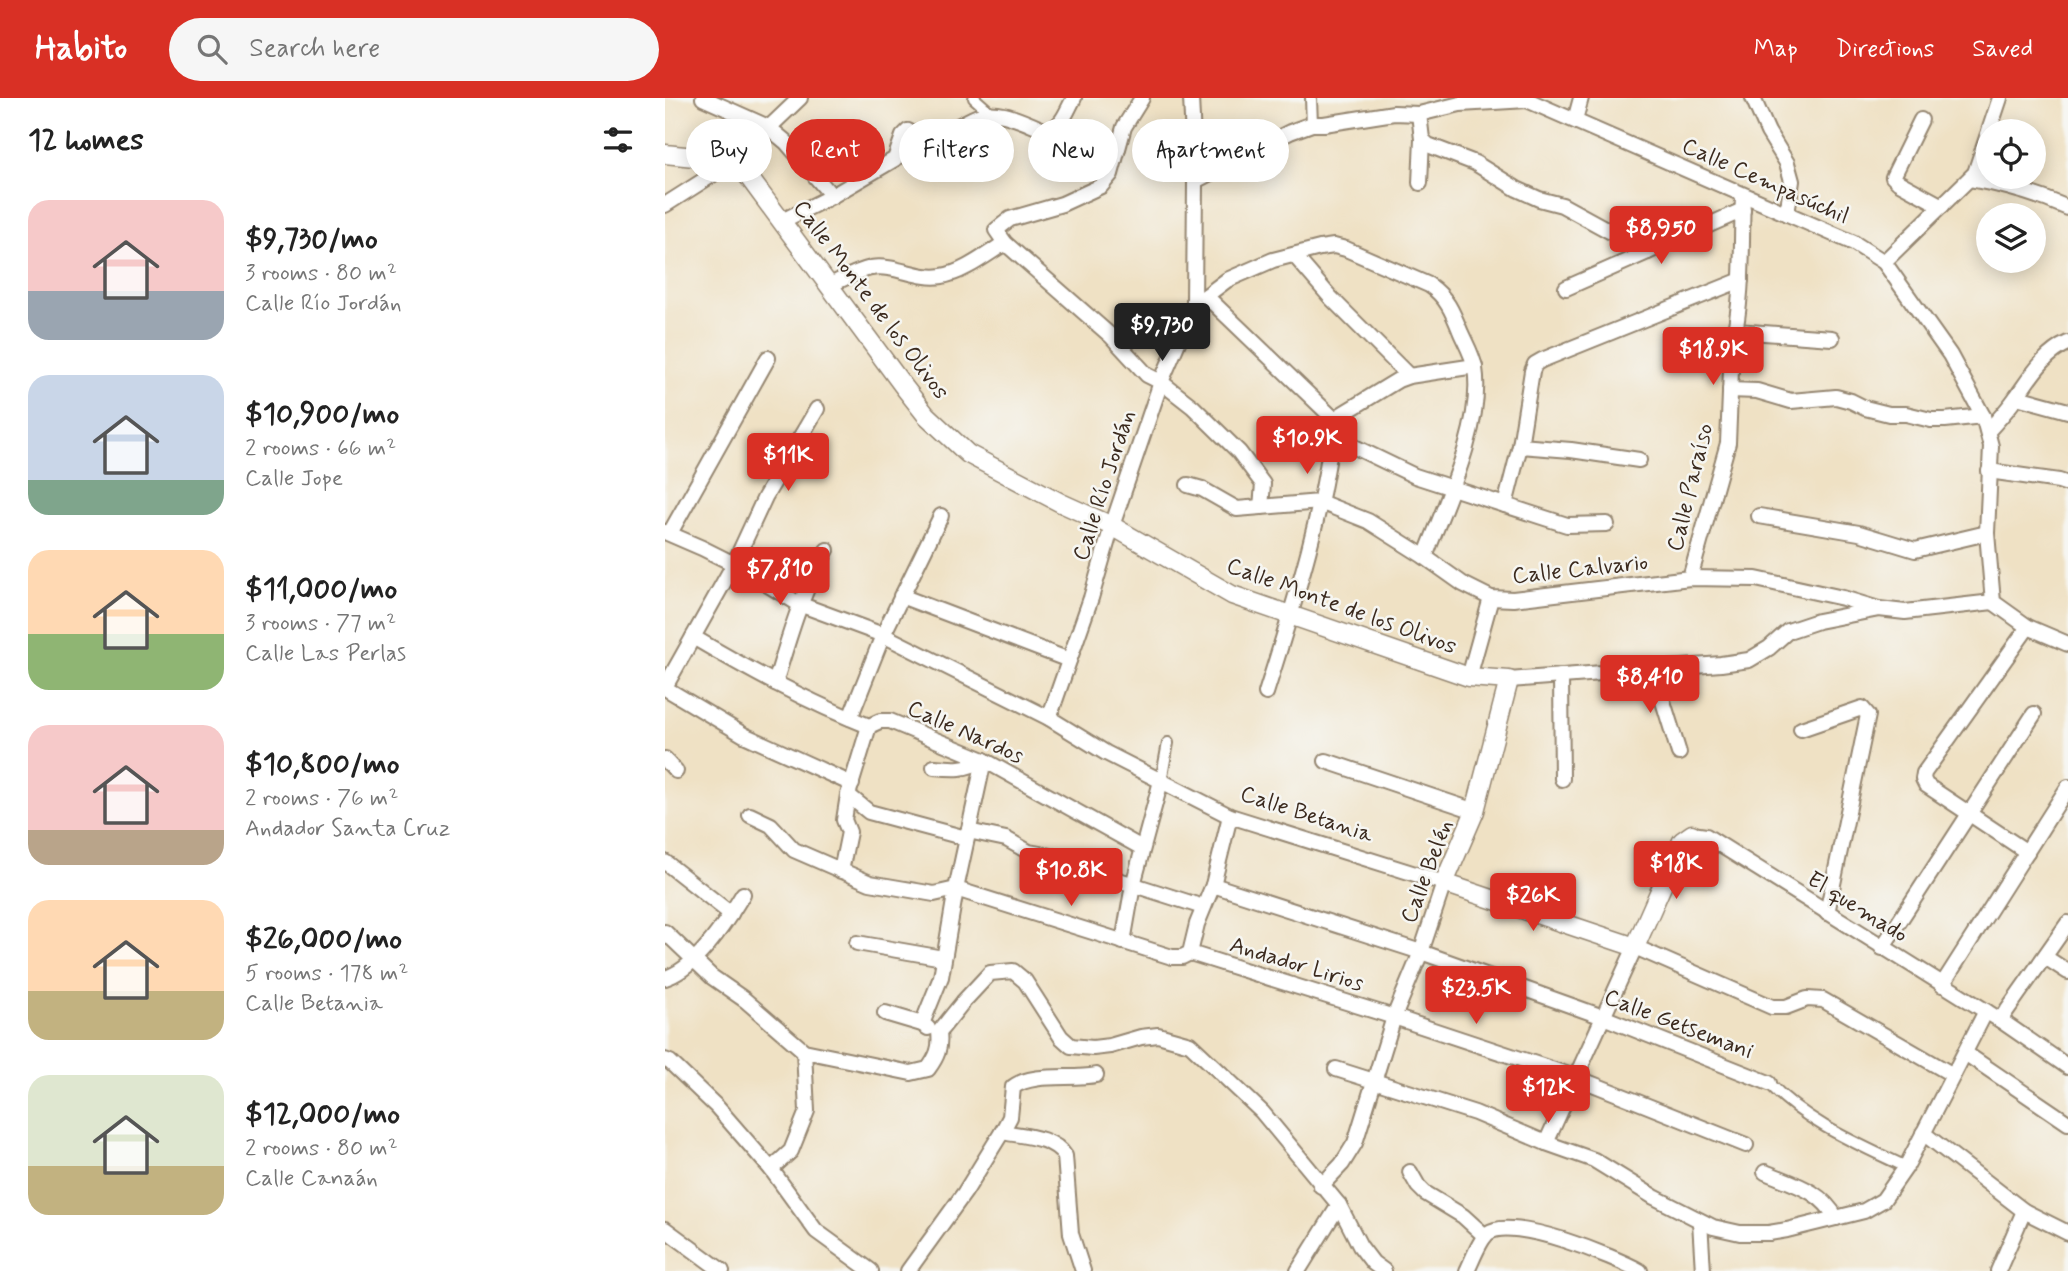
<!DOCTYPE html>
<html lang="en">
<head>
<meta charset="utf-8">
<style>
	:root { --surface:#fff; --page:#f6f6f6; --text:#222; --muted:#767676; --accent:#d93025 }
	body { margin:0; font-family:Mynerve,sans-serif; background:var(--page); color:var(--text); height:100vh; display:flex; flex-direction:column; font-size:26px; white-space:nowrap }
	* { box-sizing:border-box; margin:0 }
	p { font-size:23px; color:var(--muted) }
	.icon { flex:none; width:38px; height:38px; fill:none; stroke:currentColor; stroke-width:2; stroke-linecap:round; stroke-linejoin:round }
	.map { position:relative; flex:1; overflow:hidden }
	.side { display:flex; flex-direction:column; background:var(--surface); width:665px }
	.side>* { flex:none }
	.guide { position:absolute; left:21px; top:21px; width:665px; height:63px; display:flex; gap:14px }
	.fabs { position:absolute; left:1311px; top:21px; display:grid; gap:14px }
	.fabs a { display:grid; place-items:center; width:70px; height:70px; border-radius:50%; background:var(--surface); box-shadow:0 4px 18px #0003; font-size:35px }
	.price { position:absolute; translate:-50% -60px; padding:0 16px; border-radius:7px; background:var(--accent); color:#fff; font-size:23px; line-height:46px; filter:drop-shadow(0 2px 4px #0008) }
	.price::after { content:''; position:absolute; left:50%; top:42px; width:21px; height:16px; margin-left:-10px; background:inherit; clip-path:polygon(0 0,100% 0,50% 100%) }
	.price.selected { background:#222; color:#fff }
	ul { padding:0; list-style:none }
	li { display:flex; align-items:center; gap:21px; height:175px; padding:0 28px }
	li span { display:grid; place-items:center; flex:none; width:196px; height:140px; border-radius:21px; color:#555 }
	li>.icon { margin-inline-start:auto }
	span .icon { width:84px; height:84px; fill:#fffc; stroke-width:1 }
	li b { font-size:30px }
	h2 { display:flex; justify-content:space-between; align-items:center; height:84px; padding:0 28px; font-size:30px }
	.tag { padding:0 24px; border-radius:32px; background:var(--surface); box-shadow:0 4px 18px #0003; font-size:24px; line-height:63px }
	.tag.selected { background:var(--accent); color:#fff }
	header { display:flex; align-items:center; gap:42px; box-sizing:border-box; height:98px; padding:0 35px; background:var(--accent); color:#fff }
	header strong { font-size:33px }
	nav { display:flex; gap:38px; margin-inline-start:auto; font-size:24px }
	.search { width:490px; height:63px; background:var(--page); display:flex; align-items:center; gap:18px; box-sizing:border-box; padding:0 24px; border-radius:38px; color:var(--muted); font-size:26px }
	main { display:flex; flex:1; min-height:0 }
	.map>svg:first-child { display:block }
</style>
</head>
<body>
<header>
<strong>Habito</strong>
<div class="search"><svg class="icon" aria-label="search" viewBox="0 0 24 24"><circle cx="10" cy="10" r="6"/><path d="M15 15l6 6"/></svg>Search here</div>
<nav><a>Map</a><a>Directions</a><a>Saved</a></nav>
</header>
<main>
<section class="side">
<h2>12 homes<svg class="icon" aria-label="filters" viewBox="0 0 24 24"><path d="M4 7h16M4 17h16"/><circle cx="9" cy="7" r="2"/><circle cx="15" cy="17" r="2"/></svg></h2>
<ul>
<li><span style="background:linear-gradient(#f6c9c9 65%,#9aa5b1 0)"><svg class="icon" aria-label="home" viewBox="0 0 24 24"><path d="M3 11l9-7 9 7M6 9v11h12V9"/></svg></span><div><b>$9,730/mo</b><p>3 rooms · 80 m²</p><p>Calle Río Jordán</p></div></li>
<li><span style="background:linear-gradient(#c9d6e8 75%,#7fa58c 0)"><svg class="icon" aria-label="home" viewBox="0 0 24 24"><path d="M3 11l9-7 9 7M6 9v11h12V9"/></svg></span><div><b>$10,900/mo</b><p>2 rooms · 66 m²</p><p>Calle Jope</p></div></li>
<li><span style="background:linear-gradient(#ffd9b3 60%,#8fb573 0)"><svg class="icon" aria-label="home" viewBox="0 0 24 24"><path d="M3 11l9-7 9 7M6 9v11h12V9"/></svg></span><div><b>$11,000/mo</b><p>3 rooms · 77 m²</p><p>Calle Las Perlas</p></div></li>
<li><span style="background:linear-gradient(#f6c9c9 75%,#b9a48a 0)"><svg class="icon" aria-label="home" viewBox="0 0 24 24"><path d="M3 11l9-7 9 7M6 9v11h12V9"/></svg></span><div><b>$10,800/mo</b><p>2 rooms · 76 m²</p><p>Andador Santa Cruz</p></div></li>
<li><span style="background:linear-gradient(#ffd9b3 65%,#c2b280 0)"><svg class="icon" aria-label="home" viewBox="0 0 24 24"><path d="M3 11l9-7 9 7M6 9v11h12V9"/></svg></span><div><b>$26,000/mo</b><p>5 rooms · 178 m²</p><p>Calle Betania</p></div></li>
<li><span style="background:linear-gradient(#dfe7d0 65%,#c2b280 0)"><svg class="icon" aria-label="home" viewBox="0 0 24 24"><path d="M3 11l9-7 9 7M6 9v11h12V9"/></svg></span><div><b>$12,000/mo</b><p>2 rooms · 80 m²</p><p>Calle Canaán</p></div></li>
</ul>
</section>
<div class="map">
<svg width="1403" height="1173" viewBox="0 0 1403 1173">
	<rect width="100%" height="100%" fill="#f6f6f2"/>
	<filter id="ink" filterUnits="userSpaceOnUse"><feTurbulence type="fractalNoise" baseFrequency=".0143" numOctaves="2"/><feDisplacementMap in="SourceGraphic" scale="14" xChannelSelector="R" yChannelSelector="G"/><feConvolveMatrix kernelMatrix="1 2 1 2 8 2 1 2 1" color-interpolation-filters="sRGB"/></filter>
	<filter id="wash" filterUnits="userSpaceOnUse"><feTurbulence type="fractalNoise" baseFrequency=".00686" numOctaves="4" result="noise"/><feDisplacementMap in="SourceGraphic" scale="28" xChannelSelector="R" yChannelSelector="G"/><feGaussianBlur stdDeviation="1.57" result="paint"/><feColorMatrix in="noise" values="0 0 0 0 0 0 0 0 0 0 0 0 0 0 0 0 0 1.4 0 .05"/><feComposite in="paint" operator="in"/></filter>
	<g filter="url(#wash)">
		<rect width="100%" height="100%" fill="#efe1c4"/>
	</g>
	<g filter="url(#ink)">
		<g fill="none" stroke-linecap="round" stroke-linejoin="round">
			<g stroke="#958671" stroke-width="14">
				<g id="pedestrian">
					<path d="M309,0L326,15"/>
					<path d="M646,0L647,26"/>
					<path d="M496,683L503,645"/>
					<path d="M1104,985C1140,1024 1193,1046 1241,1069"/>
				</g>
			</g>
			<g stroke="#958671" stroke-width="18">
				<g id="minor">
					<path d="M38,0L103,29L121,44L167,98"/>
					<path d="M477,0L459,29L446,76L436,88L397,106L345,121L331,132L340,145L446,238L482,277L496,284L528,309L574,354L598,386L596,409"/>
					<path d="M1088,0L1103,34L1122,65L1127,83L1122,116"/>
					<path d="M754,16L757,41L755,85"/>
					<path d="M910,22L916,0"/>
					<path d="M1256,22L1228,79L1233,84L1277,108"/>
					<path d="M1324,33L1335,0"/>
					<path d="M757,41L763,47L810,65L852,91L874,101L897,107L983,154"/>
					<path d="M1305,81C1341,87 1369,95 1403,110"/>
					<path d="M530,83L625,34L647,26H659L729,15L754,16L795,6L862,2L1189,145L1219,164L1285,257L1318,318L1326,348L1322,435L1328,504L1363,529L1403,546"/>
					<path d="M0,107L69,63L135,0"/>
					<path d="M117,123L167,98L230,61L238,38L243,33L258,42L264,43C281,36 296,25 313,18C334,9 362,26 382,33C397,30 402,12 409,0"/>
					<path d="M629,157L666,200L744,278"/>
					<path d="M1219,164L1310,75L1323,36"/>
					<path d="M165,187C178,181 192,173 206,170C230,166 253,182 277,178C298,175 322,156 340,145"/>
					<path d="M901,190L1078,112"/>
					<path d="M541,198L669,321C659,414 629,506 601,595"/>
					<path d="M529,207L562,182L608,162L655,150L669,148L681,151L764,187C782,199 788,215 796,235C801,246 808,258 810,270C819,326 780,406 760,459"/>
					<path d="M1071,233L1167,240"/>
					<path d="M1022,262L1067,247"/>
					<path d="M1065,292L1092,293L1126,303L1171,299L1186,303L1200,310L1224,316H1241L1266,322H1280L1318,318"/>
					<path d="M1352,299L1403,313"/>
					<path d="M669,321L733,282L744,278L810,268"/>
					<path d="M1323,333C1333,322 1344,310 1352,298C1367,277 1379,256 1403,245"/>
					<path d="M667,338L750,378L880,420L902,427L942,426"/>
					<path d="M855,348L906,352L974,362"/>
					<path d="M1324,373L1394,383L1403,386"/>
					<path d="M523,387L537,391L572,411L655,404L703,423L760,459L798,486L826,500L848,501L1025,480L1091,481L1178,500L1214,511"/>
					<path d="M840,407L855,348L867,273L870,266L877,262L1076,182"/>
					<path d="M1094,418L1194,435L1250,452L1322,435"/>
					<path d="M0,434L37,450L69,466L134,506L218,537L384,620L441,655L565,718L779,785L756,854L729,919L690,1045L677,1066L656,1088"/>
					<path d="M5,435L103,260"/>
					<path d="M1025,480L1063,345L1067,247C1079,199 1076,148 1078,98"/>
					<path d="M236,498L404,562"/>
					<path d="M28,539C84,572 142,604 204,628L215,623H225L319,662L477,750"/>
					<path d="M988,571L1014,655"/>
					<path d="M896,578L897,681"/>
					<path d="M804,579L826,500"/>
					<path d="M844,582L1056,566L1084,562L1104,550L1123,533L1153,523L1214,511L1240,514L1328,504"/>
					<path d="M110,585C125,537 136,494 162,452"/>
					<path d="M0,589L69,466L100,399L152,311"/>
					<path d="M0,590L79,637L187,686"/>
					<path d="M185,620L218,537L276,418"/>
					<path d="M384,620L426,500L447,428L496,284L529,207L530,83L526,0"/>
					<path d="M1136,631L1197,610L1203,617L1162,815"/>
					<path d="M0,661L11,673"/>
					<path d="M661,663L810,713"/>
					<path d="M269,669C290,671 299,672 319,662"/>
					<path d="M183,697L204,714L301,740"/>
					<path d="M85,717L106,727L129,752L205,785L269,796L291,791L507,859H517L525,855L532,826L548,787L565,718"/>
					<path d="M303,733L341,741L364,754L396,760L438,777L538,809"/>
					<path d="M1027,736L1041,738L1335,922L1403,969"/>
					<path d="M1362,754L1261,687L1258,681L1259,675L1363,529"/>
					<path d="M0,764L66,816"/>
					<path d="M176,773L184,734L179,722L183,697L204,628"/>
					<path d="M548,787L756,854L938,919L1104,985"/>
					<path d="M0,834L47,879L80,902L139,953L246,975L263,971C272,959 276,950 274,934L298,904L325,875L348,873L360,883L396,939L406,948L428,950L445,948L476,939L493,937L525,946L597,1014L674,1107L695,1148L708,1165L719,1173"/>
					<path d="M458,844L468,787L496,683"/>
					<path d="M192,845L278,860"/>
					<path d="M1217,850L1369,616"/>
					<path d="M525,855L729,919L910,979L1081,1047"/>
					<path d="M1380,859L1403,874"/>
					<path d="M0,880C31,871 62,823 78,796"/>
					<path d="M1277,887L1403,689"/>
					<path d="M220,915L257,926L263,930"/>
					<path d="M1335,922L1403,825"/>
					<path d="M257,926L276,879L291,791L319,662"/>
					<path d="M1300,955L1403,1025"/>
					<path d="M0,962L5,964L52,1009L106,1071L151,1133L206,1173"/>
					<path d="M671,971L810,1015L881,1045L929,1062L989,1099L1048,1129L1075,1135H1104L1122,1132L1199,1113L1218,1102L1241,1069L1321,913"/>
					<path d="M337,1034C358,1038 389,1039 400,1058L406,1136L418,1173"/>
					<path d="M1258,1035L1359,1113L1403,1135"/>
					<path d="M881,1045L970,849L1107,909H1121L1142,901L1158,902L1288,977"/>
					<path d="M106,1071L126,1053L142,1013L139,953"/>
					<path d="M745,1074L753,1088L760,1095L798,1118L820,1138"/>
					<path d="M1100,1074C1128,1086 1156,1092 1171,1120"/>
					<path d="M1035,1123L1038,1173"/>
					<path d="M0,1131L57,1173"/>
					<path d="M243,1173L300,1094L337,1034L345,1019L348,989C368,974 407,982 431,977"/>
					<path d="M633,1173L674,1107"/>
					<path d="M802,1173C807,1163 815,1141 823,1135C847,1117 950,1159 975,1173"/>
					<path d="M1333,1173L1359,1113"/>
				</g>
			</g>
			<g stroke="#958671" stroke-width="21">
				<path id="tertiary" d="M0,56L69,63L80,74L239,289L261,317L303,356L396,405L447,428L567,497L804,579L844,582L810,713L779,785L970,849L1017,743L1027,736"/>
			</g>
			<use href="#pedestrian" stroke="#fff" stroke-width="10"/>
			<use href="#minor" stroke="#fff" stroke-width="14"/>
			<use href="#tertiary" stroke="#fff" stroke-width="18"/>
		</g>
	</g>
	<g text-anchor="middle" stroke-width="5" stroke-linejoin="round" paint-order="stroke">
		<g font-size="23" fill="#3b2a1e" stroke="#f6f6f2">
			<text transform="translate(1101 82) rotate(24)" y="8">Calle Cempasúchil</text>
			<text transform="translate(207 201) rotate(53)" y="8">Calle Monte de los Olivos</text>
			<text transform="translate(438 387) rotate(-72)" y="8">Calle Río Jordán</text>
			<text transform="translate(1024 389) rotate(-76)" y="8">Calle Paraíso</text>
			<text transform="translate(915 470) rotate(-6)" y="8">Calle Calvario</text>
			<text transform="translate(677 507) rotate(20)" y="8">Calle Monte de los Olivos</text>
			<text transform="translate(301 633) rotate(24)" y="8">Calle Nardos</text>
			<text transform="translate(642 715) rotate(18)" y="8">Calle Betania</text>
			<text transform="translate(761 773) rotate(-69)" y="8">Calle Belén</text>
			<text transform="translate(1193 808) rotate(32)" y="8">El quemado</text>
			<text transform="translate(632 865) rotate(17)" y="8">Andador Lirios</text>
			<text transform="translate(1014 925) rotate(21)" y="8">Calle Getsemani</text>
		</g>
	</g>
</svg>
<div class="fabs">
<a><svg class="icon" aria-label="locate" viewBox="0 0 24 24"><circle cx="12" cy="12" r="6"/><path d="M12 2v4M12 18v4M2 12h4M18 12h4"/></svg></a>
<a><svg class="icon" aria-label="layers" viewBox="0 0 24 24"><path d="M12 4l9 5-9 5-9-5zM3 14l9 5 9-5"/></svg></a>
</div>
<b class="price" style="left:996px;top:168px">$8,950</b>
<b class="price selected" style="left:497px;top:265px">$9,730</b>
<b class="price" style="left:1048px;top:289px">$18.9K</b>
<b class="price" style="left:642px;top:378px">$10.9K</b>
<b class="price" style="left:123px;top:395px">$11K</b>
<b class="price" style="left:115px;top:509px">$7,810</b>
<b class="price" style="left:985px;top:617px">$8,410</b>
<b class="price" style="left:1011px;top:803px">$18K</b>
<b class="price" style="left:406px;top:810px">$10.8K</b>
<b class="price" style="left:868px;top:835px">$26K</b>
<b class="price" style="left:811px;top:928px">$23.5K</b>
<b class="price" style="left:883px;top:1027px">$12K</b>
<div class="guide">
<a class="tag">Buy</a>
<a class="tag selected">Rent</a>
<a class="tag">Filters</a>
<a class="tag">New</a>
<a class="tag">Apartment</a>
</div>
</div>
</main>
</body>
</html>
